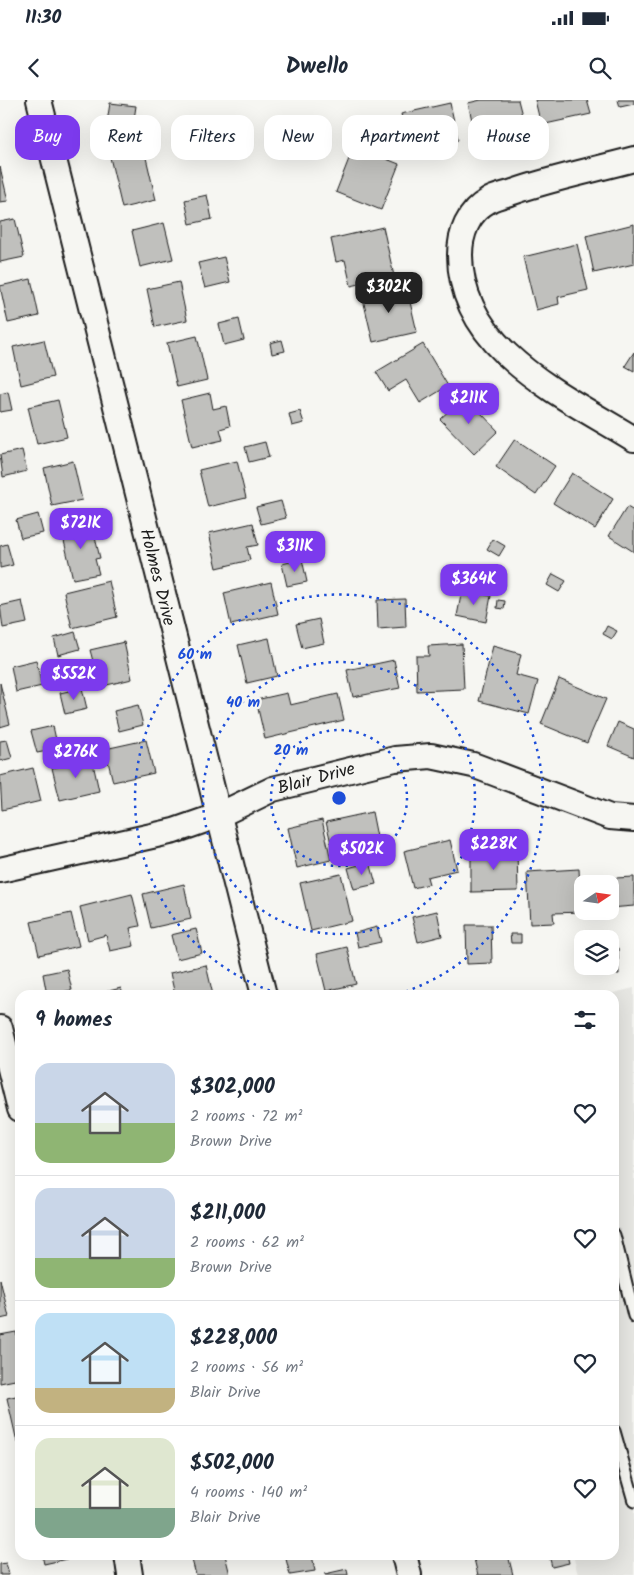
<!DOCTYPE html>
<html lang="en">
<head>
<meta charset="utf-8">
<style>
	:root { --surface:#fff; --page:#f6f6f7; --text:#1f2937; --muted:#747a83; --line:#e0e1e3; --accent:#7c3aed }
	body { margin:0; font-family:Kalam,sans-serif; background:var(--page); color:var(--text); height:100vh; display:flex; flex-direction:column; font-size:19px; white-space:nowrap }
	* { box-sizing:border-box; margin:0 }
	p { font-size:16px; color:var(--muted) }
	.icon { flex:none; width:28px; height:28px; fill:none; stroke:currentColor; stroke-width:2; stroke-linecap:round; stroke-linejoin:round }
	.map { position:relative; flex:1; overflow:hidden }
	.drawer { position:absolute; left:15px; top:890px; width:604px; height:570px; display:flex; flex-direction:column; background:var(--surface); border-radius:15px; box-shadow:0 5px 20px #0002 }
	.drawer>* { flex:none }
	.hud { position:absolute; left:15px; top:15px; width:605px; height:45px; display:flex; gap:10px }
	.needle { width:32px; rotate:77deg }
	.buttons { position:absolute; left:574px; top:775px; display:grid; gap:10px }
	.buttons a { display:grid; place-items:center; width:45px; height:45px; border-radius:10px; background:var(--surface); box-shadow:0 5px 20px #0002; font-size:25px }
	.price { position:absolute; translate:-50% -42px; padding:0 11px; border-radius:10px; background:var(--accent); color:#fff; font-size:16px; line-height:32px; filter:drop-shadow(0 1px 2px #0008) }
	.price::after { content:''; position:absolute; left:50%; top:30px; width:15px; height:11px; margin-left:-8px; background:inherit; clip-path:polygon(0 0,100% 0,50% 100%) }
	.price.current { background:#222; color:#fff }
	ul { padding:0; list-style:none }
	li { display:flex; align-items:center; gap:15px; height:125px; padding:0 20px }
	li+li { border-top:1px solid var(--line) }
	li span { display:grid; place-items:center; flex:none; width:140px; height:100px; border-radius:15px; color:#555 }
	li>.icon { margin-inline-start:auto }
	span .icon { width:60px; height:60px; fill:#fffc; stroke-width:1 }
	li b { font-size:21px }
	h2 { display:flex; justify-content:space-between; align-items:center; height:60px; padding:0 20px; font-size:21px }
	.chip { padding:0 18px; border-radius:15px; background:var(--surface); box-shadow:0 5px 20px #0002; font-size:18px; line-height:45px }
	.chip.current { background:var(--accent); color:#fff }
	.status { display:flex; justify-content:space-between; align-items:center; height:35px; padding:0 25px; background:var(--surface); direction:ltr }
	.status svg { height:14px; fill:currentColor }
	header { display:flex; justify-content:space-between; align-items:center; height:65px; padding:0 20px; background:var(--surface); font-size:22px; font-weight:700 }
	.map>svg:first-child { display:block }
</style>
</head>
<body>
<div class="status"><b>11:30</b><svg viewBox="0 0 49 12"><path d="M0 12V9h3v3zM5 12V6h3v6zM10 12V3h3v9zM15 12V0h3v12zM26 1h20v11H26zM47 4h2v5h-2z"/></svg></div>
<header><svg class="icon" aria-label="back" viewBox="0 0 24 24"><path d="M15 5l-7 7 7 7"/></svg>Dwello<svg class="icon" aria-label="search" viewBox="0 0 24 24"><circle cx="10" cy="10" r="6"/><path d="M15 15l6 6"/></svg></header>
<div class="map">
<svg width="634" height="1475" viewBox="0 0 634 1475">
	<rect width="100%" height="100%" fill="#f6f6f2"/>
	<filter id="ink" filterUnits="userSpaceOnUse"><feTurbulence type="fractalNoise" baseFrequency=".02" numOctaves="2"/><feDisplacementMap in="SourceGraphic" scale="10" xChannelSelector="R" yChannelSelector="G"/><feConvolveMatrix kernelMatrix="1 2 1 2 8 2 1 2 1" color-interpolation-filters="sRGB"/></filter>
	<g filter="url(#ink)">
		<path fill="#e6e6e2" d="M634,888V1475H578L573,1455H614V895H605Z"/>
		<g fill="#c0c0bd" stroke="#1c1c1c">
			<path d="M481,0H518L526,31L477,42L468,3Z"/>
			<path d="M535,0H587L591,14L541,25Z"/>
			<path d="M618,0H634V4L620,7Z"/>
			<path d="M110,3L136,6L132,33L106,29Z"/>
			<path d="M450,3L458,40L410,51L401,14Z"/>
			<path d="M143,45L156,100L122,108L109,53Z"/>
			<path d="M354,46L399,64L381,110L336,92Z"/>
			<path d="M0,67L8,101L0,102Z"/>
			<path d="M207,95L212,119L190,124L185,100Z"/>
			<path d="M15,119L24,157L0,162V122Z"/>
			<path d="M164,123L173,159L140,167L132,131Z"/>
			<path d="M634,124V164L594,173L586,136Z"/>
			<path d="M383,127L394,176L351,186L345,160L336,162L331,139Z"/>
			<path d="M577,144L588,190L558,197L559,204L536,210L523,157Z"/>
			<path d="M224,157L230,182L205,188L198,163Z"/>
			<path d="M31,179L39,216L8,223L0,186Z"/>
			<path d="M179,182L187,220L155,227L147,189Z"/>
			<path d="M406,185L417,232L373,242L362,195Z"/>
			<path d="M239,219L244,240L224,245L219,224Z"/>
			<path d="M197,236L207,280L177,287L167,243Z"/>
			<path d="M44,240L53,277L21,285L13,247Z"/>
			<path d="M282,240L285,251L272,254L270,243Z"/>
			<path d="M423,244L448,286L420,303L406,280L388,291L376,272Z"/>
			<path d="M634,252V271L625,266Z"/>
			<path d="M8,292L12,310L0,312V294Z"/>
			<path d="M210,293L213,309L226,306L230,326L220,329L223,340L192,347L181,300Z"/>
			<path d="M465,296L498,331L474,354L440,319Z"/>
			<path d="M58,300L67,337L37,344L28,307Z"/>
			<path d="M300,311L304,323L292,326L289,314Z"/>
			<path d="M515,339L555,366L536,395L496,367Z"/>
			<path d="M265,342L269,357L249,362L245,347Z"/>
			<path d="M22,350L27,371L3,377L0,355Z"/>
			<path d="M73,361L82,400L52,406L44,368Z"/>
			<path d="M237,361L246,398L208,407L199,370Z"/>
			<path d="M572,373L613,399L595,429L553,403Z"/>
			<path d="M281,401L286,418L261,424L256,407Z"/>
			<path d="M627,407L634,411V452L609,436Z"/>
			<path d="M38,414L43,433L21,438L16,420Z"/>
			<path d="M91,421L100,458L95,459L99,474L73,479L61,428Z"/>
			<path d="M253,423L258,445L247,447L250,460L217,468L209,433Z"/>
			<path d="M493,439L505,446L499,456L487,449Z"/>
			<path d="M7,444L13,465L0,468V446Z"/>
			<path d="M302,459L307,482L287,486L282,464Z"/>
			<path d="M553,474L566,481L559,492L547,485Z"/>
			<path d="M109,481L117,517L72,528L64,492Z"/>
			<path d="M271,482L278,514L231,525L224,493Z"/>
			<path d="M462,490L491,496L486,522L457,516Z"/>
			<path d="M405,499L406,527L378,529L377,500Z"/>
			<path d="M498,500L505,501L504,509L497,508Z"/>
			<path d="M22,501L27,523L3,528L0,506Z"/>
			<path d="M319,519L324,543L302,548L296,524Z"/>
			<path d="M607,526L617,531L612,539L603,534Z"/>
			<path d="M75,532L80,549L58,555L54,538Z"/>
			<path d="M269,538L277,576L247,583L238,545Z"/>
			<path d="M124,542L132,579L90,589L85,567L94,565L90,550Z"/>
			<path d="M462,544L464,589L417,591L416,556H429L428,546Z"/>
			<path d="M493,546L521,554L516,575L538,581L529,614L479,601Z"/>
			<path d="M36,560L42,586L16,592L11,566Z"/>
			<path d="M394,560L400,588L353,597L347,570Z"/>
			<path d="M559,579L606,599L587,643L541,624Z"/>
			<path d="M0,583L10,624L0,627Z"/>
			<path d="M82,588L87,609L65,614L60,593Z"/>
			<path d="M287,593L290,605L338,594L344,620L265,639L256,600Z"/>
			<path d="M138,605L143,625L119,631L114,611Z"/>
			<path d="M618,622L634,629V657L608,646Z"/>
			<path d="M53,626L58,649L37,653L31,631Z"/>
			<path d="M7,640L12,658L0,661V641Z"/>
			<path d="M146,640L154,673L113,682L105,649Z"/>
			<path d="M92,659L99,691L60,700L52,668Z"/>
			<path d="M33,668L41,701L2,710L0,676Z"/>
			<path d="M372,712L377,737L354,743L357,755L335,760L326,722Z"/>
			<path d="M322,720L331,760L297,768L288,728Z"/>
			<path d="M450,740L457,770L427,777L429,784L413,788L404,751Z"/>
			<path d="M517,750L518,791L471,792V751Z"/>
			<path d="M370,762L376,784L354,789L348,768Z"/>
			<path d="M579,769L581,812L553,813L554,823L530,824L527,772Z"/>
			<path d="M341,774L352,821L311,831L300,783Z"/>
			<path d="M634,777V806L610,808V784H597V779Z"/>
			<path d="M184,784L191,819L151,828L143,794Z"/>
			<path d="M132,794L140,826L130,828L134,846L110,851L106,835L88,840L80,807Z"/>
			<path d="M437,811L442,836L418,842L412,817Z"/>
			<path d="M71,813L79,846L39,855L31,822Z"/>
			<path d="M466,825H491L492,863L467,864Z"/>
			<path d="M377,827L381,842L358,847L355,833Z"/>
			<path d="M196,829L202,853L177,859L171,835Z"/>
			<path d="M510,834H521V843H511Z"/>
			<path d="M347,847L356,884L326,891L317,854Z"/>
			<path d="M610,848H618L619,874H596L595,866H610Z"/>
			<path d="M206,865L213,895H175L170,873Z"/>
			<path d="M67,869L72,890L47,895L43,874Z"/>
			<path d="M121,888L123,895H97V894Z"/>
			<path d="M0,1179L9,1217L0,1219Z"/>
			<path d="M16,1232L20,1249V1279L0,1283V1235Z"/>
			<path d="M20,1295V1342H17L7,1298Z"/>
			<path d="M42,1455H71V1458L44,1464Z"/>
			<path d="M196,1455H225L230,1475H196L191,1456Z"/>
			<path d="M285,1455H312L315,1471L290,1475Z"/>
			<path d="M473,1455H508L513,1475H478Z"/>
			<path d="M549,1455H567L569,1463L552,1467Z"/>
			<path d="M6,1463L9,1475H0V1464Z"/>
			<path d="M347,1469L348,1475H325V1474Z"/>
		</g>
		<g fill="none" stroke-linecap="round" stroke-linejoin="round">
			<g stroke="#1c1c1c" stroke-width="15">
				<g id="service">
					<path d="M614,1135L634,1216"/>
					<path d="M614,1331L634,1401"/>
				</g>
			</g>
			<g stroke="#1c1c1c" stroke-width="28">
				<g id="minor">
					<path d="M39,0L264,895"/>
					<path d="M634,59C594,70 552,78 513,92C505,95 495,96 488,101C468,112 460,134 460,155C460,251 565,296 634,339"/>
					<path d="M0,770L174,731L217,716L273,689L395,659L431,656L473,665L610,717L634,719"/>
					<path d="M0,928L20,1009"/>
					<path d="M127,1455L130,1475"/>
					<path d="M404,1455L409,1475"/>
				</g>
			</g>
			<use href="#service" stroke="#f6f6f2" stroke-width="11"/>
			<use href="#minor" stroke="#f6f6f2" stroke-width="24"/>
		</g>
	</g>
	<g fill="none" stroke="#1d4ed8" stroke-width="2.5" stroke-dasharray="2.5 5">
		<circle cx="339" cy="698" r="68"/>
		<circle cx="339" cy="698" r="136"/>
		<path d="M284 895A204 204 0 1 1 394 895"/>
	</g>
	<g text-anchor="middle" stroke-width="4.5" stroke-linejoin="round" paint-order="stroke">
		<g font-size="18" fill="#1c1c1c" stroke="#f6f6f2">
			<text transform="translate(158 477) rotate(76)" y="6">Holmes Drive</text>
			<text transform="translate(316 678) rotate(-15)" y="6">Blair Drive</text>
		</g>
	</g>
	<circle cx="339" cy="698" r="8" fill="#1d4ed8" stroke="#f6f6f2" stroke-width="2.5"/>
	<g font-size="15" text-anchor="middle" font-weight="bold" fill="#1d4ed8" stroke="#f6f6f2" stroke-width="4.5" stroke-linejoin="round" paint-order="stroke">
		<text x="195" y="559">60 m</text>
		<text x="243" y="607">40 m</text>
		<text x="291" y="655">20 m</text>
	</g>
</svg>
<div class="buttons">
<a><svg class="needle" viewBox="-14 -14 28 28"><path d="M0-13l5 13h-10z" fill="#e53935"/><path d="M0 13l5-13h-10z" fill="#747a83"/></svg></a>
<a><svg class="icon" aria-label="layers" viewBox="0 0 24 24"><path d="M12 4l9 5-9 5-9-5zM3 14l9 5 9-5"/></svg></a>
</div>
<b class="price current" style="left:389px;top:214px">$302K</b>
<b class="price" style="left:469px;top:325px">$211K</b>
<b class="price" style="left:81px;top:450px">$721K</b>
<b class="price" style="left:295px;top:473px">$311K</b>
<b class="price" style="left:474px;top:506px">$364K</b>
<b class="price" style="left:74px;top:601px">$552K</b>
<b class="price" style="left:76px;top:679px">$276K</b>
<b class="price" style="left:494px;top:771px">$228K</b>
<b class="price" style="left:362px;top:776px">$502K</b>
<div class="hud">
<a class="chip current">Buy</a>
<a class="chip">Rent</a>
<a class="chip">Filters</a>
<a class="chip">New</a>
<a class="chip">Apartment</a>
<a class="chip">House</a>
</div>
<section class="drawer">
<h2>9 homes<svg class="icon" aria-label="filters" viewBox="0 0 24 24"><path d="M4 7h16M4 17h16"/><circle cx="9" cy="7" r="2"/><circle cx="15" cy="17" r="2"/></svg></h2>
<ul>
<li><span style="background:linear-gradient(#c9d6e8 60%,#8fb573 0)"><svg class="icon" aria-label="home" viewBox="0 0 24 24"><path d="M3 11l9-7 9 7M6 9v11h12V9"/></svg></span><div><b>$302,000</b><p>2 rooms · 72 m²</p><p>Brown Drive</p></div><svg class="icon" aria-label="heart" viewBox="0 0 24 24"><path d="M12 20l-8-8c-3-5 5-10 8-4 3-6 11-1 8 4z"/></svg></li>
<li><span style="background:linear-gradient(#c9d6e8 70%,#8fb573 0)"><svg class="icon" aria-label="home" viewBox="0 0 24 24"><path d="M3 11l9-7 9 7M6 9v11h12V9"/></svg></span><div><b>$211,000</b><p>2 rooms · 62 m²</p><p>Brown Drive</p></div><svg class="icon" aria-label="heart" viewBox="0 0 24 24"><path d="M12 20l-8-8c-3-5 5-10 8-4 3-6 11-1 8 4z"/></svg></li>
<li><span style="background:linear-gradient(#bfe0f5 75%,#c2b280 0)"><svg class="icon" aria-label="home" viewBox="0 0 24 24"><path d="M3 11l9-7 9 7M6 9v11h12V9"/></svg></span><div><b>$228,000</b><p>2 rooms · 56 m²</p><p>Blair Drive</p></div><svg class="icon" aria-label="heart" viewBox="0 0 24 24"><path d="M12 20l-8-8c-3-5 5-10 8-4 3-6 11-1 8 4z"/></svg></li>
<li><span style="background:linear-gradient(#dfe7d0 70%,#7fa58c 0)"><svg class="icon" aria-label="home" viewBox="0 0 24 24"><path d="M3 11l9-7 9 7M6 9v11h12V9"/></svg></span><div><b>$502,000</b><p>4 rooms · 140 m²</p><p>Blair Drive</p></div><svg class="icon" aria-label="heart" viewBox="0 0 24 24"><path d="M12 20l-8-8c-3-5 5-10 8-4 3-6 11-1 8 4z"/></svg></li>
</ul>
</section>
</div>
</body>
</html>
